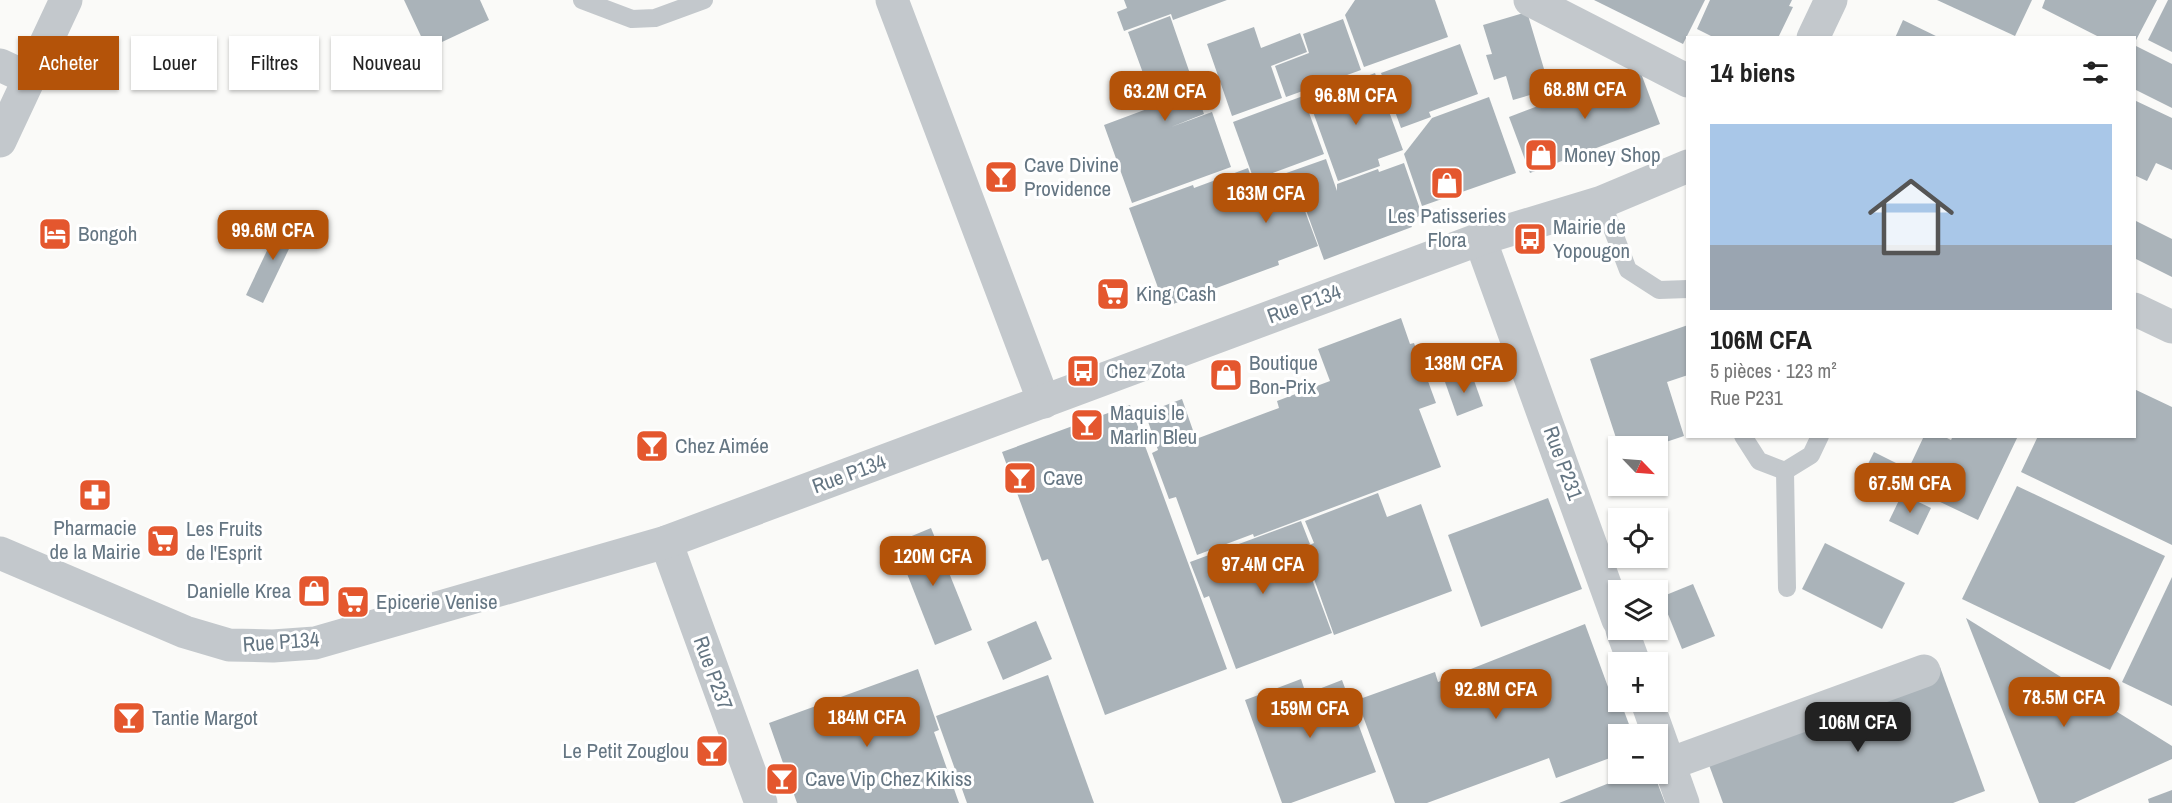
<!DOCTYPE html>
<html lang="fr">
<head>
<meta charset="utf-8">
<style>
	:root { --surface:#fff; --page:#f6f6f6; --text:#222; --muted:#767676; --line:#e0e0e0; --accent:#b45309 }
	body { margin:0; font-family:"Archivo Narrow",sans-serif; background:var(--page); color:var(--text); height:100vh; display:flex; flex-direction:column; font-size:22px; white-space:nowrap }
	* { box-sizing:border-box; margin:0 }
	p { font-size:20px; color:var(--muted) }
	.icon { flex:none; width:33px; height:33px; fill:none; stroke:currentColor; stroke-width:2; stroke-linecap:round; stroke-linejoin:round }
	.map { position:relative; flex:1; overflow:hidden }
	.details { position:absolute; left:1686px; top:36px; width:450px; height:402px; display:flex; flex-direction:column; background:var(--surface); border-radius:0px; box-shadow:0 2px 4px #0004 }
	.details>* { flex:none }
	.hud { position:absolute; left:18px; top:36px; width:570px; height:54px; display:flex; gap:12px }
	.needle { width:39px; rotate:115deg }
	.buttons { position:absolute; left:1608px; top:436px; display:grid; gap:12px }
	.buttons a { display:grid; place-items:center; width:60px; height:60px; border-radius:0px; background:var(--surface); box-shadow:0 2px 4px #0004; font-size:30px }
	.price { position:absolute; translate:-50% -51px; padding:0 14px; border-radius:12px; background:var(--accent); color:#fff; font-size:20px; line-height:39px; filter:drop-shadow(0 2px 3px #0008) }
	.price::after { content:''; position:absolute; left:50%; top:36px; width:18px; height:14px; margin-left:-9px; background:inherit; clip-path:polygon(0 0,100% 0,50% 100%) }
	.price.current { background:#222; color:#fff }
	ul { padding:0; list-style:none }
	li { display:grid; align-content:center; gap:12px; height:318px; padding:0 24px }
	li+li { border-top:2px solid var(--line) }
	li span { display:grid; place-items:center; height:186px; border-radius:0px; color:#555 }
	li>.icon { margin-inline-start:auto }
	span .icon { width:108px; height:108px; fill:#fffc; stroke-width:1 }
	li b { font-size:26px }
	h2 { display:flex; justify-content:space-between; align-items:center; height:72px; padding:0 24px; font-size:26px }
	.chip { padding:0 21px; border-radius:0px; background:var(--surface); box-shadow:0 2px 4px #0004; font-size:21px; line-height:54px }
	.chip.current { background:var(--accent); color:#fff }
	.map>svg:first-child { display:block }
</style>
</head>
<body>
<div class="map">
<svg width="2172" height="803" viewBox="0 0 2172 803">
	<rect width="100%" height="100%" fill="#fafaf8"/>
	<g fill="#aab3b9">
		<path d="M404,0H480L489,20L427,49Z"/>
		<path d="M1124,0H1227L1173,20L1171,14L1124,31L1117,12L1127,8Z"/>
		<path d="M1355,0H1435L1448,37L1364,67L1345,15Z"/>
		<path d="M1594,0H1705L1683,44Z"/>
		<path d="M1710,0H1792L1789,6L1793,7L1778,38H1715L1697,29Z"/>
		<path d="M1937,0H2032L2015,36Z"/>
		<path d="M2045,0H2157L2134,44V38H2101L2042,8Z"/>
		<path d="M2168,0H2172V52L2148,40Z"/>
		<path d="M1527,12L1550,89L1513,100L1506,76L1494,80L1486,55L1492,54L1483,25Z"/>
		<path d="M1170,16L1204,114L1171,127L1212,112L1231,167L1132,203L1104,125L1155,106L1128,32Z"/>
		<path d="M1343,19L1361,70L1286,97L1275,66L1309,53L1303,34Z"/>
		<path d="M1903,20L1940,38H1895Z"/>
		<path d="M1254,27L1261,48L1300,33L1307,52L1271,66L1282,98L1232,116L1207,44Z"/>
		<path d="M1460,44L1478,94L1429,112L1431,117L1401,128L1381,73Z"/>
		<path d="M2136,46L2172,64V108L2134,89V50Z"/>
		<path d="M1639,68L1660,124L1530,173L1509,117Z"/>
		<path d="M1375,73L1403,150L1378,159L1380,166L1338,181L1308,98Z"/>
		<path d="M1303,96L1324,154L1254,180L1233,122Z"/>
		<path d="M1489,97L1516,173L1422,206L1404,154L1432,118Z"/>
		<path d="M2134,100L2172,118V170L2156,163L2147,181L2134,175Z"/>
		<path d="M1326,159L1337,191V184L1378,169L1379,172L1404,163L1422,215L1409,220L1412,227L1324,260L1306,210L1305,211L1318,246L1278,261L1279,265L1165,307L1129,208L1193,185L1194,188L1248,168L1257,194L1254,196L1255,199L1266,196L1261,182Z"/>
		<path d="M282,219L299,228L263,303L246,295Z"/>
		<path d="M2134,220L2172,239V277L2134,258Z"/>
		<path d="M1401,318L1410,344L1414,343L1436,403L1419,409L1441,467L1254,537L1253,534L1197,555L1176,497L1169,499L1152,453L1158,450L1145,413L1182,399L1196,439L1279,408L1277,401L1330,381L1318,349Z"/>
		<path d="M1688,325V375L1667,382L1684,436L1651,447H1619L1590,359Z"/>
		<path d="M1471,372L1483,406L1457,416L1445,382Z"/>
		<path d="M2134,389L2172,407V545L2021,472L2038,436H2134Z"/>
		<path d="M1130,405L1227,669L1105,715L1048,559L1042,561L1002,452Z"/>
		<path d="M1924,436H1943L1951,440L1953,436H2018L1978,520L1915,490L1913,494L1900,487Z"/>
		<path d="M1874,452L1904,467L1890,495L1860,480Z"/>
		<path d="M2017,486L2165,556L2110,670L1962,599Z"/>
		<path d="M1378,493L1387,517L1421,504L1452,591L1334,635L1303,548L1314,543L1305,521Z"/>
		<path d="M1902,494L1931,508L1918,535L1889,521Z"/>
		<path d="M1548,498L1582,589L1481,627L1448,535Z"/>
		<path d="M1301,521L1310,544L1300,547L1332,633L1236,669L1209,596L1204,598L1190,562Z"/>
		<path d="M931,528L972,630L935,645L895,543Z"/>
		<path d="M1825,543L1905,583L1882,629L1802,589Z"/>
		<path d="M2172,577V706L2122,682Z"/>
		<path d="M1693,584L1715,636L1682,649L1661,597Z"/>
		<path d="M1966,618L2172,746V759L2074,803H2039Z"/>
		<path d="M1036,621L1052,659L1003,680L987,642Z"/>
		<path d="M1585,624L1615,706L1621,703L1633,735H1618V755L1556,778L1549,758L1427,803H1395L1357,700L1435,672L1438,682Z"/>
		<path d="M1940,667L1985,791L1953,803H1723L1705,754Z"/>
		<path d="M918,669L939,730L934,732L959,803H797L769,723Z"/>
		<path d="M1048,675L1094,803H967L936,716Z"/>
		<path d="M1301,679L1306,694L1342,680L1376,772L1291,803H1282L1245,700Z"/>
		<path d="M1632,774H1654L1665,803H1559Z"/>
		<path d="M2172,790V803H2149L2148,799Z"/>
	</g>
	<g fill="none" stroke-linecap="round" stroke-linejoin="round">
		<g stroke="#c3c8cc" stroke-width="18">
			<path d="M582,0L632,19L655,18L704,0"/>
			<path d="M1602,202L1628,270L1659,290L1688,289"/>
			<path d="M1743,436L1759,461L1785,471L1811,455L1820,436"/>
			<path d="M1785,471L1787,588"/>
		</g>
		<g stroke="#c3c8cc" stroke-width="33">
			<path d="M892,0L1044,402"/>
			<path d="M1530,0L1688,81"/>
			<path d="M1813,38L1831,0"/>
			<path d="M0,65L28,78"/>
			<path d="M1480,239L1618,620"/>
			<path d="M2134,309L2172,327"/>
			<path d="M666,542L761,803"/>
			<path d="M0,553L185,632L229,645L273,646L315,643L666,542L1480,239L1602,202L1688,166"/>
			<path d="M1622,630L1634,663"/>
			<path d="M1647,702L1683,803"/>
			<path d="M1669,764L1924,671"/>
		</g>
		<path stroke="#c3c8cc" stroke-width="33" d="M0,141L66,0"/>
	</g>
	<defs>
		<g id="shop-square" transform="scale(1.725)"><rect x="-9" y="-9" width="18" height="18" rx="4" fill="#e4572e" stroke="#fff"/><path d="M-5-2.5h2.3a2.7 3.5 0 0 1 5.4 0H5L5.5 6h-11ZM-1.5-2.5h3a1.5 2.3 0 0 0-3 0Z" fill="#fff"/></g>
		<g id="bar-square" transform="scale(1.725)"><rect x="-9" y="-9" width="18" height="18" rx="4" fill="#e4572e" stroke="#fff"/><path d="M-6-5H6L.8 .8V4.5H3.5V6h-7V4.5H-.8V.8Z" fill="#fff"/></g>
		<g id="hotel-square" transform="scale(1.725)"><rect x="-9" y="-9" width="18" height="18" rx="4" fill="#e4572e" stroke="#fff"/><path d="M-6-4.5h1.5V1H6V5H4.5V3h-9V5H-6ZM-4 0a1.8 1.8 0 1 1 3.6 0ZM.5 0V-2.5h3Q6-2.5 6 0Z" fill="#fff"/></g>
		<g id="bus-square" transform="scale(1.725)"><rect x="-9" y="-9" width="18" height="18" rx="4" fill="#e4572e" stroke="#fff"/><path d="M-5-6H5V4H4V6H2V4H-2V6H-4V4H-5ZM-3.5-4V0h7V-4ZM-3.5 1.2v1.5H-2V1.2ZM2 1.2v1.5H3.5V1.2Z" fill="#fff"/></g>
		<g id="supermarket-square" transform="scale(1.725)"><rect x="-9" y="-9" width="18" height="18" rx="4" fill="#e4572e" stroke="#fff"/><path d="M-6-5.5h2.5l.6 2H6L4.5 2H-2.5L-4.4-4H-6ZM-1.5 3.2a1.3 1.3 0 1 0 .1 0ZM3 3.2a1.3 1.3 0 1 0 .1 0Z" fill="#fff"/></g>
		<g id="pharmacy-square" transform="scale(1.725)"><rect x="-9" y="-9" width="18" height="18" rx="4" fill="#e4572e" stroke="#fff"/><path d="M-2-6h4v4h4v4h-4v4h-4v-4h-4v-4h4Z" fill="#fff"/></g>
	</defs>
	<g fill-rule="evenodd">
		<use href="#shop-square" x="1541" y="155"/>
		<use href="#bar-square" x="1001" y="177"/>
		<use href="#shop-square" x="1447" y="183"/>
		<use href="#hotel-square" x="55" y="234"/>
		<use href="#bus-square" x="1530" y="239"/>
		<use href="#supermarket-square" x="1113" y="294"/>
		<use href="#bus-square" x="1083" y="371"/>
		<use href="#shop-square" x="1226" y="375"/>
		<use href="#bar-square" x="1087" y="425"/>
		<use href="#bar-square" x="652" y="446"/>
		<use href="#bar-square" x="1020" y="478"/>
		<use href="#pharmacy-square" x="95" y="495"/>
		<use href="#supermarket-square" x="163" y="541"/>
		<use href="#shop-square" x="314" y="591"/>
		<use href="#supermarket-square" x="353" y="602"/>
		<use href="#bar-square" x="129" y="718"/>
		<use href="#bar-square" x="712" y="751"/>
		<use href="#bar-square" x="782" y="779"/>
	</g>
	<g text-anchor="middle" stroke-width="6" stroke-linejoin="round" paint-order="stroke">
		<g font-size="21" fill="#657683" stroke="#fff" text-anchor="start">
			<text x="1564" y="162">Money Shop</text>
			<text x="1024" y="172">Cave Divine<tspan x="1024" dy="24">Providence</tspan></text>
			<text x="1447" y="223" text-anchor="middle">Les Patisseries<tspan x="1447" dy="24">Flora</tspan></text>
			<text x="1553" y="234">Mairie de<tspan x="1553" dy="24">Yopougon</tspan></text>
			<text x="78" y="241">Bongoh</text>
			<text x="1136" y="301">King Cash</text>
			<text x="1249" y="370">Boutique<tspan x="1249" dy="24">Bon-Prix</tspan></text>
			<text x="1106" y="378">Chez Zota</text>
			<text x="1110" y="420">Maquis le<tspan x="1110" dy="24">Marlin Bleu</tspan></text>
			<text x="675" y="453">Chez Aimée</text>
			<text x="1043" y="485">Cave</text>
			<text x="95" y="535" text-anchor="middle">Pharmacie<tspan x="95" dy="24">de la Mairie</tspan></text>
			<text x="186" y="536">Les Fruits<tspan x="186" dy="24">de l'Esprit</tspan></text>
			<text x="291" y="598" text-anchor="end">Danielle Krea</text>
			<text x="376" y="609">Epicerie Venise</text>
			<text x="152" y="725">Tantie Margot</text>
			<text x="689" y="758" text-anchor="end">Le Petit Zouglou</text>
			<text x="805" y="786">Cave Vip Chez Kikiss</text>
		</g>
		<g font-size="21" fill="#657683" stroke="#fff">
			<text transform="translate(1304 304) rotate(-20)" y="7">Rue P134</text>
			<text transform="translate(1563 463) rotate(70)" y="7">Rue P231</text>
			<text transform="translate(849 474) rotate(-20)" y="7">Rue P134</text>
			<text transform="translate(281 642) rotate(-4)" y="7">Rue P134</text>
			<text transform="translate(713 673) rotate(70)" y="7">Rue P237</text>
		</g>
	</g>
</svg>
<div class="buttons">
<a><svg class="needle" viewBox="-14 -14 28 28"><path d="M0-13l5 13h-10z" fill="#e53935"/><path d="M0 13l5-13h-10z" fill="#767676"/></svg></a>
<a><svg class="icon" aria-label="locate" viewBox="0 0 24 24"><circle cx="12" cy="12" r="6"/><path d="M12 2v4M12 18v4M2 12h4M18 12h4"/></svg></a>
<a><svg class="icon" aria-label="layers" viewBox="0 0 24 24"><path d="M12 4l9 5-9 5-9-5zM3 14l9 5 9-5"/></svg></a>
<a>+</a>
<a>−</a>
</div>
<b class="price" style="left:1585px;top:120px">68.8M CFA</b>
<b class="price" style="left:1165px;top:122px">63.2M CFA</b>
<b class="price" style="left:1356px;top:126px">96.8M CFA</b>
<b class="price" style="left:1266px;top:224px">163M CFA</b>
<b class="price" style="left:273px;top:261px">99.6M CFA</b>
<b class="price" style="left:1464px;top:394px">138M CFA</b>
<b class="price" style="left:1910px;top:514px">67.5M CFA</b>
<b class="price" style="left:933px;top:587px">120M CFA</b>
<b class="price" style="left:1263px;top:595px">97.4M CFA</b>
<b class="price" style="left:1496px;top:720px">92.8M CFA</b>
<b class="price" style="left:2064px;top:728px">78.5M CFA</b>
<b class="price" style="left:1310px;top:739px">159M CFA</b>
<b class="price" style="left:867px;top:748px">184M CFA</b>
<b class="price current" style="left:1858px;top:753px">106M CFA</b>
<div class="hud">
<a class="chip current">Acheter</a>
<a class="chip">Louer</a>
<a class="chip">Filtres</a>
<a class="chip">Nouveau</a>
</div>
<section class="details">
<h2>14 biens<svg class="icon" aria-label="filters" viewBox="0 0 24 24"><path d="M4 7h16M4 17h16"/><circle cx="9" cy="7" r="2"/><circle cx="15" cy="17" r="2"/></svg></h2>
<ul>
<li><span style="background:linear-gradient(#a9c7e8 65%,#9aa5b1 0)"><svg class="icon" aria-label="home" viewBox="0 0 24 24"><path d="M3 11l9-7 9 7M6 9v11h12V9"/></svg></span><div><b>106M CFA</b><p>5 pièces · 123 m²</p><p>Rue P231</p></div></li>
</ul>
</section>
</div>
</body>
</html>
